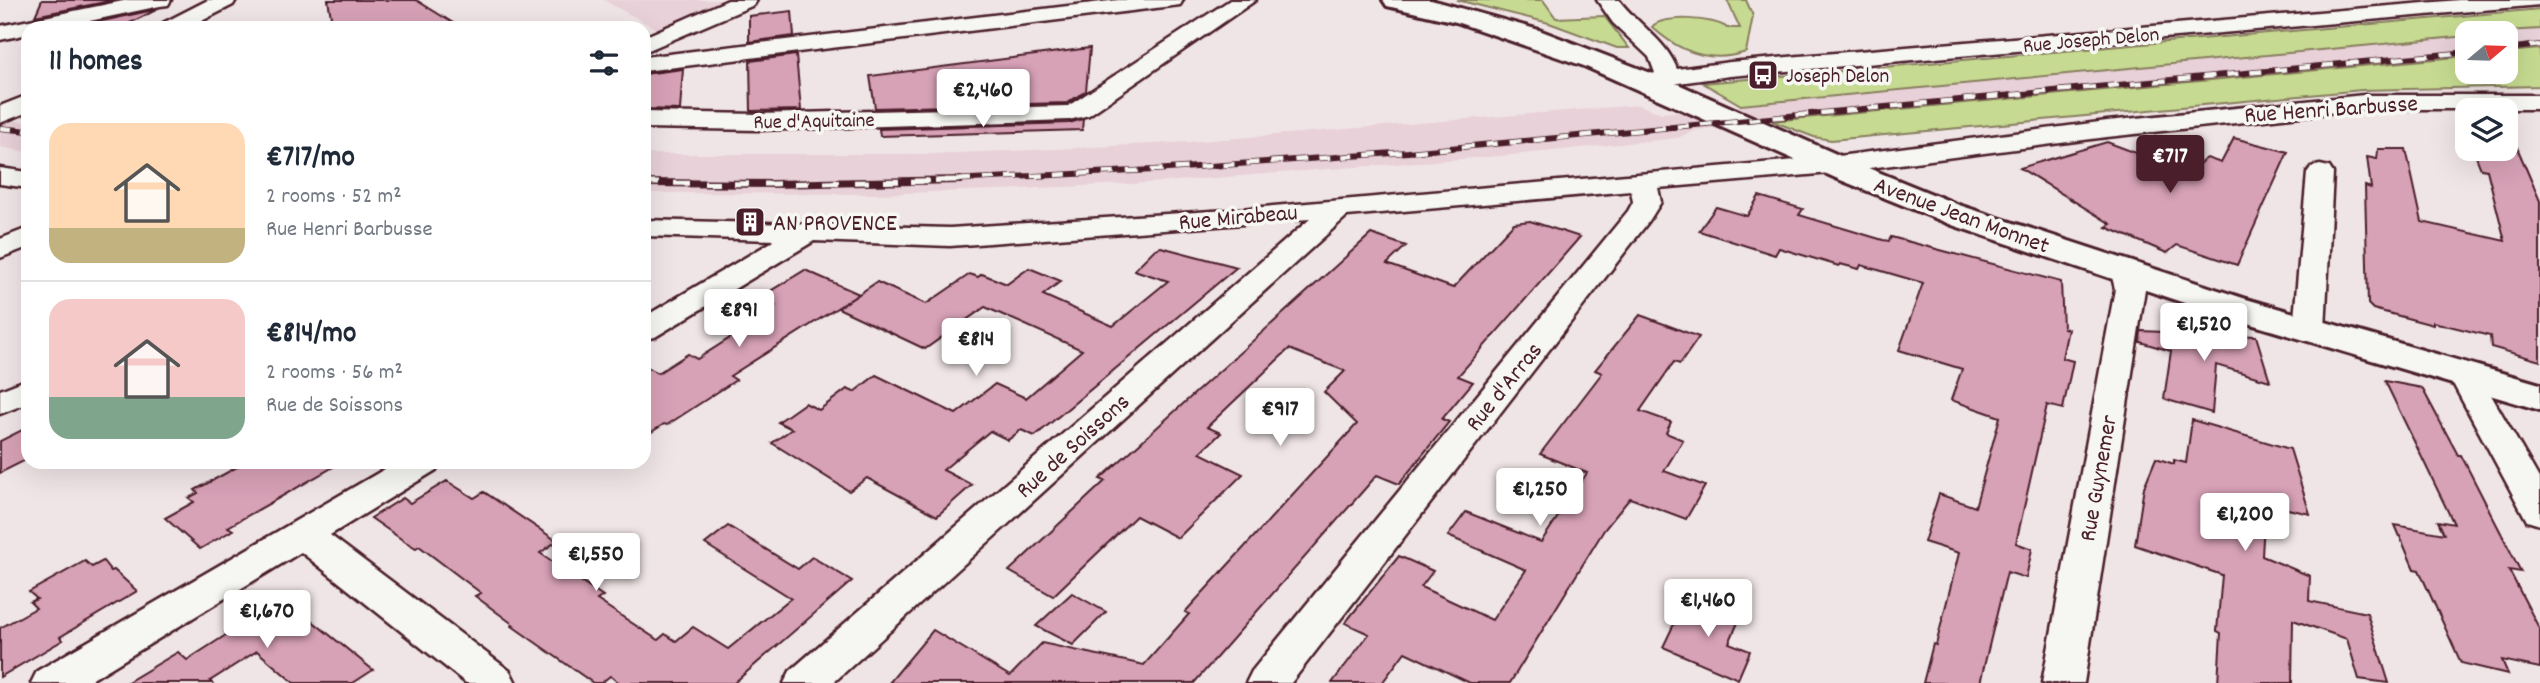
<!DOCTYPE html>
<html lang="en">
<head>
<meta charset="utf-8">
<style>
	:root { --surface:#fff; --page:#f6f6f7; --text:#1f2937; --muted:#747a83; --line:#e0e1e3; --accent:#4a1f2b }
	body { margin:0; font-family:Dekko,sans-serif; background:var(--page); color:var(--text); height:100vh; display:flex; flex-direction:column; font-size:26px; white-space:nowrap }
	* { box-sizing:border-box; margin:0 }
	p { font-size:23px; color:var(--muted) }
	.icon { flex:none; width:38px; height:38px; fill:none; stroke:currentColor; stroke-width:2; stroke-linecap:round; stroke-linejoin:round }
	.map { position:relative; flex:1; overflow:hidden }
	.sheet { position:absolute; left:21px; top:21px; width:630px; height:448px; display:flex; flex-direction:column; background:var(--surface); border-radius:21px; box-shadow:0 7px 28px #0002 }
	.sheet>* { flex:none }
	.needle { width:46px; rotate:71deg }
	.controls { position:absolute; left:2455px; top:21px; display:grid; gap:14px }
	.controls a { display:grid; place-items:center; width:63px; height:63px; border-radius:14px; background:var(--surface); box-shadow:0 7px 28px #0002; font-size:35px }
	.price { position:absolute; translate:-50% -60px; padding:0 16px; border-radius:7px; background:#fff; color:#222; font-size:23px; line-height:46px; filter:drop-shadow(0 2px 4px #0008) }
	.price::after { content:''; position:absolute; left:50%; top:42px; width:21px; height:16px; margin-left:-10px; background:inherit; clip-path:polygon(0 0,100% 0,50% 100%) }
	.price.on { background:var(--accent); color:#fff }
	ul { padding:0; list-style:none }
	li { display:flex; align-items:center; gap:21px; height:175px; padding:0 28px }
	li+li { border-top:2px solid var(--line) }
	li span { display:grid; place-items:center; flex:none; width:196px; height:140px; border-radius:21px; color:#555 }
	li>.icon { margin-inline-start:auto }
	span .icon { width:84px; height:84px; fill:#fffc; stroke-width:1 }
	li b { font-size:30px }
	h2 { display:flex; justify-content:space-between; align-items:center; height:84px; padding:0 28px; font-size:30px }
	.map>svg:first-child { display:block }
</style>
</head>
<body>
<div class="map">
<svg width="2540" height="683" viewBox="0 0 2540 683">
	<rect width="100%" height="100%" fill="#f0e5e6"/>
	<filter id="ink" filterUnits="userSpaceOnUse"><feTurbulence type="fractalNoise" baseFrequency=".0143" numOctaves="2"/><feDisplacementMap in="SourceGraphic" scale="14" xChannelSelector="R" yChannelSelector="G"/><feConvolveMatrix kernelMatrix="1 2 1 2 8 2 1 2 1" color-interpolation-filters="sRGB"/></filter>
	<g filter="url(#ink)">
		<g fill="#e8d1d8">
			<path d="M603,0H724L659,30Z"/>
			<path d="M2540,29V49L2506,52V33H2497Z"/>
			<path d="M2467,36V56L1772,121L1697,130L1677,138L1513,155L1150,183L996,190L873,194L644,193V154H932L1035,150L1188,142L1638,105L1662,113Z"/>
			<path d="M0,119L28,122V152L0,147Z"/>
		</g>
		<g fill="#c6db91" stroke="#887d5e" stroke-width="2">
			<path d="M1457,0H1543L1556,18L1604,16L1629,48H1617L1549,23Z"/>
			<path d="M1727,0H1746L1753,16L1746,52C1710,64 1679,52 1652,27C1661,14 1716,18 1727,28H1740Z"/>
			<path d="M2540,9V29L2468,33L2467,36L1741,105L1703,83Z"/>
			<path d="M2540,49V86L2362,90L1831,140L1814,137L1772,121L2467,56L2468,72H2506V52Z"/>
		</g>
		<g fill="#d7a1b6" stroke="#4a1f2b" stroke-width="2">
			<path d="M42,0H115L35,16Z"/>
			<path d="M328,0H416L461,28H333Z"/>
			<path d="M158,9L120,28H70Z"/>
			<path d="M792,11L794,36L749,42V16Z"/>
			<path d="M1090,48L1086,91L1067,103L875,108L870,76Z"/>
			<path d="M796,55L801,110L751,111L750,61Z"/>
			<path d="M683,69L680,110L644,109V74Z"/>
			<path d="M1083,119L1082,130L880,136L879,129L1069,123Z"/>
			<path d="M2506,137L2513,138L2540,201V361L2491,347L2490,336L2433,322V325L2373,309L2368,304L2365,186L2371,188L2367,157L2377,159L2378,149H2406L2422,222L2505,241L2487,170L2481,169L2473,149H2506Z"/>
			<path d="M2234,138L2288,152L2237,265L2177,245L2167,253L2106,227L2111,224L2020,168L2107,142L2184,171L2191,165L2196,166L2207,158L2221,163Z"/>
			<path d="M1759,196L1803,209L1799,215L1883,240L1889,241L1891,237L2061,282L2063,328L2068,329L2062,358L2073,361L2063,409L2047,405L2016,543L2032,549L2026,578L2007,572L1980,683H1923L1933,644L1936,645L1959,553L1924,542L1939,494L1975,507L2000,417L1951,400L1962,369L1899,350L1923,283L1861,265L1859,269L1840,264L1839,266L1779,248L1775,255L1699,231L1716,207L1747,216Z"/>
			<path d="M1530,221L1580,237L1458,376L1473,382L1442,419L1449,422L1399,484L1377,475L1194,683H889L933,630L1010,676L1042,643L1144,665L1189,614L1185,612L1357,424L1324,392L1345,371L1289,349L1207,427L1221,433L1200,453L1243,474L1178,538L1136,516L1053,596L1009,571L1105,481L1100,479L1371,234L1406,246L1387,264L1453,288L1514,223Z"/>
			<path d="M1161,247L1237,267L1035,436L1021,430L1008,440L990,431L943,470L972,485L937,516L867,478L849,491L772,443L792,429L778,422L805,403L819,410L847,389L854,392L876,375L956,414L995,384L1026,398L1082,350L985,307L925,349L838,308L877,282L926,304L970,274L978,277L982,274L1007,284L1029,268L1061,281L1043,295L1113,326L1168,281L1134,270L1155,249Z"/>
			<path d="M805,270L859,294L730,376L736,380L667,425L664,424L644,437V365L658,373L688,354L697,359L761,318L759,317L775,306L759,298Z"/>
			<path d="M1640,315L1699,337L1680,364L1674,362L1640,411L1671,422L1666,433L1683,440L1664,471L1705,486L1686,519L1630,498L1604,530L1510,683H1470L1405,652L1382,683H1332L1369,634L1345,623L1399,556L1433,571L1421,587L1492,620L1526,570L1448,536L1466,512L1541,542L1587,473L1540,454L1602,373L1595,370Z"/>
			<path d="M2141,331L2256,336L2270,381L2216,365L2212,413L2164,399L2171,351L2140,342Z"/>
			<path d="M2385,381L2422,388L2458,455H2461L2521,572L2509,570L2540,630V668L2502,660L2508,674L2461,663L2419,570L2414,569L2395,525L2444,534L2438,521L2454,524Z"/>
			<path d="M2192,420L2290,449L2310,514L2265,504L2262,556L2310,576L2309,601L2367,613L2389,683L2359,679L2347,639L2293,620L2292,683H2218L2221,633L2217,631L2222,575L2135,545L2144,487L2156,458L2174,464V460L2186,463Z"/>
			<path d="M28,427V459L0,473V441Z"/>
			<path d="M246,462H342L228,527L233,530L200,549L165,518L194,502L189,498L198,493L195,490Z"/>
			<path d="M447,481L474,498L484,492L557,541L540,553L603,596L597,600L658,640L665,634L676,641L693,627L728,649L791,598L705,544L728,526L798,569L812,557L852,581L734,683H620L610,676L601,683H593L512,626L514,625L475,596L481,593L419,546L416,548L404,541L371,518L403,498L410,503Z"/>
			<path d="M85,561L92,567L103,561L111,571L114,570L137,591L60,637L63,640L0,677V628L36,608L30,602L37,599L29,592Z"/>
			<path d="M1072,593L1106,612L1073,645L1036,626Z"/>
			<path d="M265,597L274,605L285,599L373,670L353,683H294L257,651L210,681L212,683H126L178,652L187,660L240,626L229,618Z"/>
			<path d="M1685,601L1712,612L1713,607L1740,618L1729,643L1750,651L1738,679L1663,647Z"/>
		</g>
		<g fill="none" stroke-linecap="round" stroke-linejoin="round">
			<g stroke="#4a1f2b" stroke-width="5">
				<g id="street">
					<path d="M128,0H171L168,5L160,6L57,28H28V34L0,40V26Z"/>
					<path d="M208,0H236L233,5L188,28H160L163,23Z"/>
					<path d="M728,0H757L754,5L644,52V37Z"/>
					<path d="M1118,0H1183L1180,5L1172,6L644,71V57Z"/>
					<path d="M1230,0H1256L1089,115L1069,120L758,130L644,128V112L758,114L1068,106Z"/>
					<path d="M1597,0H1619C1637,24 1666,40 1677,69L1730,62L2459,0H2540V5L1730,76L1671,84L1648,90L1639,88L1636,83L1639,78L1655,73L1649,57L1613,23Z"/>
					<path d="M28,95V112L0,123V106Z"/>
					<path d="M2364,95H2540V109H2364L2107,137L1831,173L1658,188L1661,202L1649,221L1291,683H1246L1252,671L1628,211L1633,202L1631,191L1347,216L833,683H784L790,671L1310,219L950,246L814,241L655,337L644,339V317L775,240L644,236V220L950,228L1228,210L1831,157L2107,121Z"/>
					<path d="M2320,165L2329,167L2333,173L2325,330L2320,337L2309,339L2298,337L2293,330L2307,173L2311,167Z"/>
					<path d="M0,168L28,172V188L0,184Z"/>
					<path d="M28,228V247L0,258V239Z"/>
					<path d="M2126,264L2136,267L2145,289L2084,683H2042L2115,289L2111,273L2116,267Z"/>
					<path d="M2465,366L2476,369L2540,480V525L2527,521L2449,376L2454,369Z"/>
					<path d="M28,379V403L0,414V390Z"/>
					<path d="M397,462H441L436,470L330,535L510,671L516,683H466L301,552L86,683H31L37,671Z"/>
				</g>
			</g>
			<g stroke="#4a1f2b" stroke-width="6">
				<path id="secondary" d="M1383,0H1431L1539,30L1669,80L1861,165L1959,205L2246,299L2540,384V410L2220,315L1952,225L1838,179L1584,66L1456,22L1387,6Z"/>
			</g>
			<use href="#street" fill="#f6f6f2" fill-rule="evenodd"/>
			<use href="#secondary" fill="#f6f6f2" fill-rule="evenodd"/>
			<g stroke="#4a1f2b" stroke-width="6">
				<g id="rail-far1">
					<path d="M2506,49L2540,45"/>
					<path d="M0,128L28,131"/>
					<path d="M911,182L1154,170L1408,152L2468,52"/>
				</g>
			</g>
			<g stroke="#4a1f2b" stroke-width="8">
				<path id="rail" d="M644,183L772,184L960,180"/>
			</g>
			<use href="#rail-far1" stroke="#f6f6f2" stroke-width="4.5" stroke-dasharray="12" stroke-linecap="butt"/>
			<use href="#rail" stroke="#f6f6f2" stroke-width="5" stroke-dasharray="15" stroke-linecap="butt"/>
		</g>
	</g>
	<defs>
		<g id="bus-square" transform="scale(1.575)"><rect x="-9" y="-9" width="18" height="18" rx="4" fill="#4a1f2b" stroke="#f6f6f2"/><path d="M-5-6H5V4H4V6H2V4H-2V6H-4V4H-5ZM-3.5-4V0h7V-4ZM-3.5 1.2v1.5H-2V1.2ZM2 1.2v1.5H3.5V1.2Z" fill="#fff"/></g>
		<g id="building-square" transform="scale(1.575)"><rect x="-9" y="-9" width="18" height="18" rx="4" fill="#4a1f2b" stroke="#f6f6f2"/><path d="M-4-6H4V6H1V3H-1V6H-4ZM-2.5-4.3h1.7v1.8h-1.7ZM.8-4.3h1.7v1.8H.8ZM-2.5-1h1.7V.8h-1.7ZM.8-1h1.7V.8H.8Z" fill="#fff"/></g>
	</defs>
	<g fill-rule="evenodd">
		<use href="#bus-square" x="1763" y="75"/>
		<use href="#building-square" x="750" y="222"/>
	</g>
	<g text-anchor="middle" stroke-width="7" stroke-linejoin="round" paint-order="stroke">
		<g font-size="21" fill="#4a1f2b" stroke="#f6f6f2">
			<text transform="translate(2091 39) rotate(-5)" y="7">Rue Joseph Delon</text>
			<text transform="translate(814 120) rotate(-1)" y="7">Rue d'Aquitaine</text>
		</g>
		<g font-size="21" fill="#4a1f2b" stroke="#f6f6f2" text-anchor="start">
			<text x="1786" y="82">Joseph Delon</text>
		</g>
		<g font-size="24" fill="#4a1f2b" stroke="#f6f6f2">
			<text transform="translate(2331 108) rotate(-4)" y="8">Rue Henri Barbusse</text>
			<text transform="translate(1962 214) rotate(20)" y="8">Avenue Jean Monnet</text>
			<text transform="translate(1238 216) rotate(-5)" y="8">Rue Mirabeau</text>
			<text transform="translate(1503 386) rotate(-51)" y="8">Rue d'Arras</text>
			<text transform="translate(1072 445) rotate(-42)" y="8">Rue de Soissons</text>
			<text transform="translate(2097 478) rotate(-80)" y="8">Rue Guynemer</text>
		</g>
		<g font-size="24" fill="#4a1f2b" stroke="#f6f6f2" text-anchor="start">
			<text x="773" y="230">AN PROVENCE</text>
		</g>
	</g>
</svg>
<div class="controls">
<a><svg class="needle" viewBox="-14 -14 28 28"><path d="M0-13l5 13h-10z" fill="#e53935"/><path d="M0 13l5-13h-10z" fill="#747a83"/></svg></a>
<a><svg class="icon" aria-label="layers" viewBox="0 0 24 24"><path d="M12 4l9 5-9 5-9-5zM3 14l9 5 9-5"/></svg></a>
</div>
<b class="price" style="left:983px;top:129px">€2,460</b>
<b class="price on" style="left:2170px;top:195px">€717</b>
<b class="price" style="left:739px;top:349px">€891</b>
<b class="price" style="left:2204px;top:363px">€1,520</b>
<b class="price" style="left:976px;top:378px">€814</b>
<b class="price" style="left:1280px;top:448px">€917</b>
<b class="price" style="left:1540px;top:528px">€1,250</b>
<b class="price" style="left:2245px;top:553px">€1,200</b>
<b class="price" style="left:596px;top:593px">€1,550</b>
<b class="price" style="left:1708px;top:639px">€1,460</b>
<b class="price" style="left:267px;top:650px">€1,670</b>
<section class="sheet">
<h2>11 homes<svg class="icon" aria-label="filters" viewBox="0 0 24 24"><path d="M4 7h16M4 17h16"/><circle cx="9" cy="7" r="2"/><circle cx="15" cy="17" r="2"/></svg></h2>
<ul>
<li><span style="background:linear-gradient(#ffd9b3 75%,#c2b280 0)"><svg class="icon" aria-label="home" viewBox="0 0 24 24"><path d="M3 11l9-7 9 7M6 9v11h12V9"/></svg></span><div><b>€717/mo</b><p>2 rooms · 52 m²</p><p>Rue Henri Barbusse</p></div></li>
<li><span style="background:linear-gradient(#f6c9c9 70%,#7fa58c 0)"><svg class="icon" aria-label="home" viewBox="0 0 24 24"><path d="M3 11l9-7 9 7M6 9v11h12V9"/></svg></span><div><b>€814/mo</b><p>2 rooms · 56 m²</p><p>Rue de Soissons</p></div></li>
</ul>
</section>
</div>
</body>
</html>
